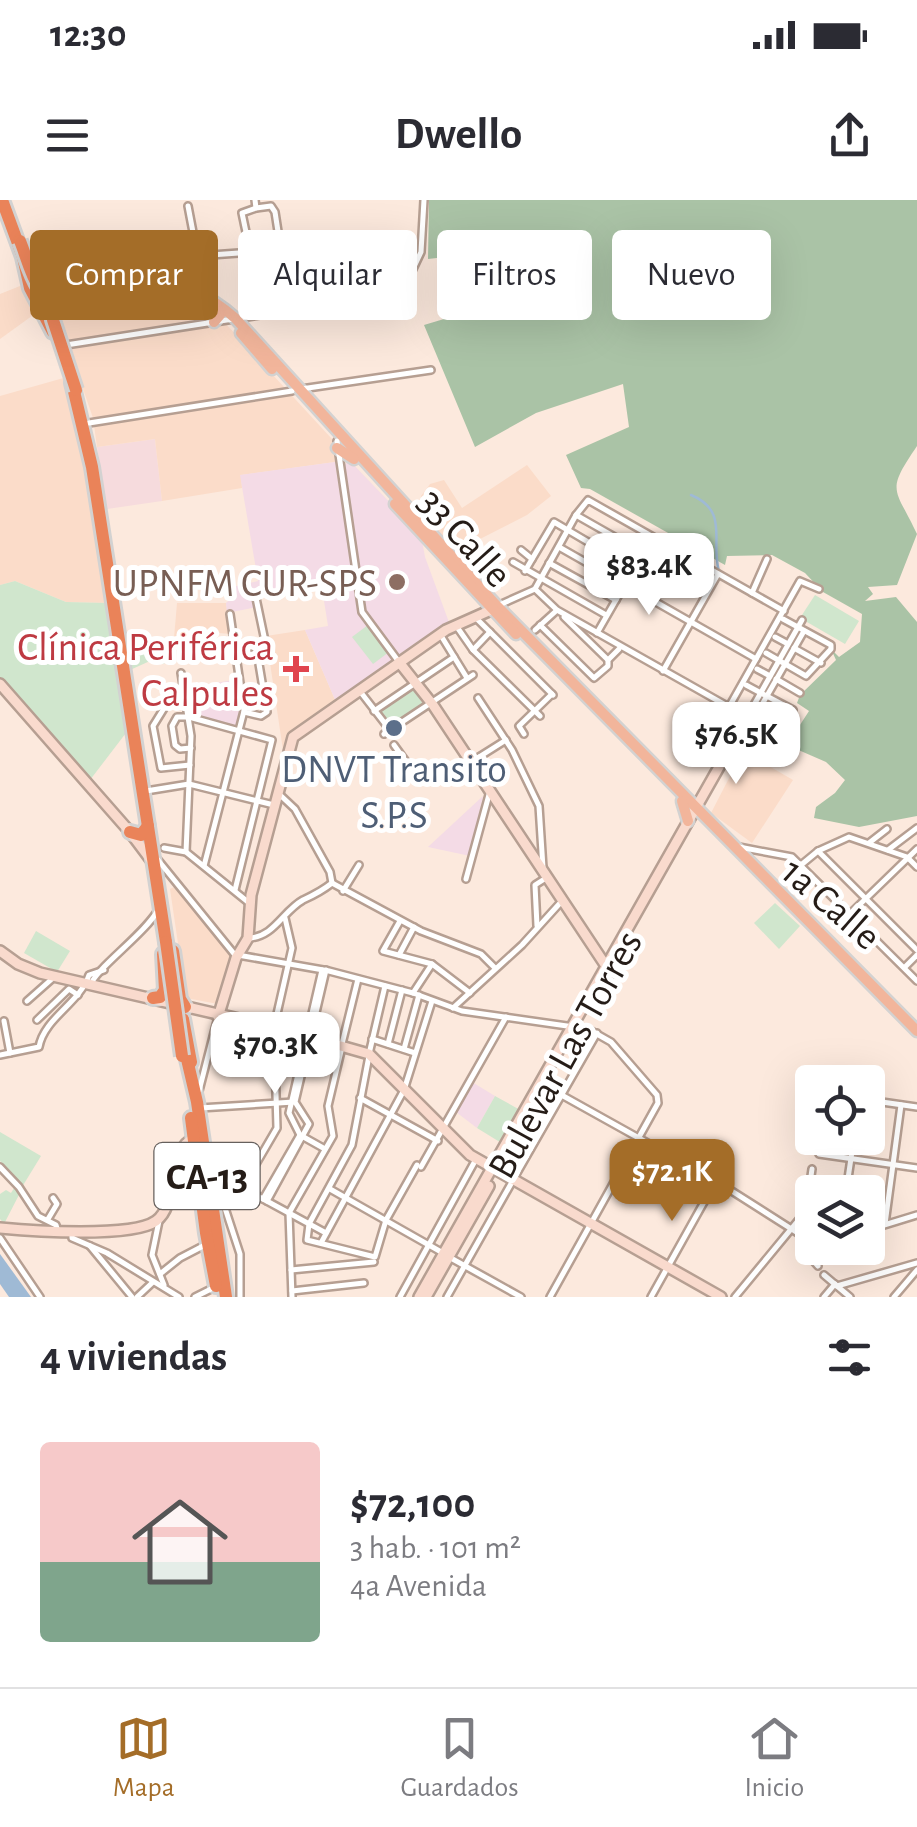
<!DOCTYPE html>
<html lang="es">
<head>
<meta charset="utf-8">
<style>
	:root { --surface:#fff; --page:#f7f7f7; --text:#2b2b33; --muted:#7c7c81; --line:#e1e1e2; --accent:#a46d28 }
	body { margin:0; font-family:"Alegreya Sans",sans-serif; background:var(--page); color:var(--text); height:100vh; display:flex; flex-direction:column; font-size:38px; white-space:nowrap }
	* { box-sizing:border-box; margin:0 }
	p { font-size:32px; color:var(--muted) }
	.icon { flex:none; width:55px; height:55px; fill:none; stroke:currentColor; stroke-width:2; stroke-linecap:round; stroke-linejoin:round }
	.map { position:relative; height:1097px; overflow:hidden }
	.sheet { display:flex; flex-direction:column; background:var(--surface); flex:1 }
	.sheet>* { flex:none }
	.hud { position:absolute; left:30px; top:30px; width:858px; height:90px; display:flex; gap:20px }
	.tools { position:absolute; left:795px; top:865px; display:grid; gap:20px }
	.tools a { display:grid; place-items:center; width:90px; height:90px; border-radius:10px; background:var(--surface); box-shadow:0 10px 40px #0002; font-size:50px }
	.price { position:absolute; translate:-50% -85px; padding:0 22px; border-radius:20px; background:#fff; color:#222; font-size:32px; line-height:65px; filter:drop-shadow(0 2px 5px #0008) }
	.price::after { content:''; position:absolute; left:50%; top:60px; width:30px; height:22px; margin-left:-15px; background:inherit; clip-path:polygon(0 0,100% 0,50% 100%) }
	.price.active { background:var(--accent); color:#fff }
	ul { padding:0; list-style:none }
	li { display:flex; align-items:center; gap:30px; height:250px; padding:0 40px }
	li+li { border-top:2px solid var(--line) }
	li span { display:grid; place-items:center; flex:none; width:280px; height:200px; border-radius:10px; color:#555 }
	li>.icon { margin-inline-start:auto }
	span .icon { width:120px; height:120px; fill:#fffc; stroke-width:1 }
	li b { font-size:42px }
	h2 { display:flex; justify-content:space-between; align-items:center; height:120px; padding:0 40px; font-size:42px }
	.pill { padding:0 35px; border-radius:10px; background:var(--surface); box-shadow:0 10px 40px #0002; font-size:35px; line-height:90px }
	.pill.active { background:var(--accent); color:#fff }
	.status { display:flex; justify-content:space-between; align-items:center; height:70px; padding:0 50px; background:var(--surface); direction:ltr }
	.status svg { height:28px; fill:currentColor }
	header { display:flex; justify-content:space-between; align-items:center; height:130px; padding:0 40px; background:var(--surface); font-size:45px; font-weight:600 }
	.tabs { display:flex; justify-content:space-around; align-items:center; height:140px; border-top:2px solid var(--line); background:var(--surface); font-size:28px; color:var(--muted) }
	.tabs a { display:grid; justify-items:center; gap:5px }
	.tabs .active { color:var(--accent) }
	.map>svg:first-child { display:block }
</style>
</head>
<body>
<div class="status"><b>12:30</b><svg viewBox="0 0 49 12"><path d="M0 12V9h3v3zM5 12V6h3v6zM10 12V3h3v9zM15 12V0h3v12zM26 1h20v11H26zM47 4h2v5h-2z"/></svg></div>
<header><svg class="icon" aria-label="menu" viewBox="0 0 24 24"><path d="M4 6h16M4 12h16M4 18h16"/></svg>Dwello<svg class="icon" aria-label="share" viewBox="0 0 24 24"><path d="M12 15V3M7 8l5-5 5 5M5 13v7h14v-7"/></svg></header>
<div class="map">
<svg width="917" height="1097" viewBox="0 0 917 1097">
	<rect width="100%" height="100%" fill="#fce9dd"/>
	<path fill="#f6dbdd" d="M155,239L162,301L107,309L97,247Z"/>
	<g fill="#fbdcc9">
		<path d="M25,84L36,113L0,139V94Z"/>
		<path d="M135,90H157L179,96L196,103L226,124L332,239L335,262L241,275L242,288L162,301L155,239L97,247L93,218L60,122L61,110L65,106Z"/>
		<path d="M67,177L89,262L109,403L66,402L15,381L0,385V196Z"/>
		<path d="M527,265L551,296L527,315L480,339L457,358L423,324L421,296L430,284L444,280L462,308Z"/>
		<path d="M177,403H226L231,434L192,431L195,455L173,450Z"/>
		<path d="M305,430L336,502L301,526L284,557L266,436Z"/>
		<path d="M743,551L793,580L752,643L711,613Z"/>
		<path d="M174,687L232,756L218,804L186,798L170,689Z"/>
	</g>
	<g fill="#f4dbe6">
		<path d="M349,260L421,335L425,357L450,425L399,458L365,413L344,266Z"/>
		<path d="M335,262L359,413L396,462L336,502L305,430L328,426L321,382L260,391V396L256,397L257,407L227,413L226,403L229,400L228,388L258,381L240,275Z"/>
		<path d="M239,479L242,511L238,528L190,516L186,488Z"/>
		<path d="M483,596L470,656L428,647Z"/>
		<path d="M472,882L495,896L477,928L456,912Z"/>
	</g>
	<g fill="#d0e6cd">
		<path d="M15,381L66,402L109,403L129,529L90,580L0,478V385Z"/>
		<path d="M815,395L859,421L845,444L800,418Z"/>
		<path d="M368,425L389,452L373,464L352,437Z"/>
		<path d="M126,439L170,449L164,464L150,461L130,470Z"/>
		<path d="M412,487L423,504L390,527L377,512Z"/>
		<path d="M740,528L783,552L775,564L734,539Z"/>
		<path d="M775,703L800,726L779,749L754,723Z"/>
		<path d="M36,731L70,751L57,772L24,753Z"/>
		<path d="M495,896L522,911L503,944L477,928Z"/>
		<path d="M0,932L41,956L22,987L0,961Z"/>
		<path d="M16,985L21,991L4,1024L0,1019V994L6,990L11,993Z"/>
	</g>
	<path fill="#aac3a6" d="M429,0H917V246C885,293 895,287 917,334L897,385L868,387L873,394L865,401L896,397L917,422V616L859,627L814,618L816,607L835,593L845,580L826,562L787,545L809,511L797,503L800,495L836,460L831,449L839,457L860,442L862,414L823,392L805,373L772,355L727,356L725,365L590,289L581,288L566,255L629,227L623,184L536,213L475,247L424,125L494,104L480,53L428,59Z"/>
	<path fill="#9fbad5" d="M0,1054L31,1097H9L0,1084Z"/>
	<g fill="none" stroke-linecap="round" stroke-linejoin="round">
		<path stroke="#9fbad5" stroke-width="2.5" d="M691,295C730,311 710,342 719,371"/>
		<g stroke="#b69f92" stroke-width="10">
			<g id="street">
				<path d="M255,0L256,8L271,6L275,12L290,109"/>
				<path d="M188,6L205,95"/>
				<path d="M280,38L342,45L409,76"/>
				<path d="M250,51L242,13L256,8"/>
				<path d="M197,56L281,50"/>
				<path d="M66,145L376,97L403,90L421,52L424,0"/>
				<path d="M301,189L431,170"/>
				<path d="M89,223L292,191"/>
				<path d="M337,241L362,412L399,462"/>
				<path d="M576,315L643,353"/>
				<path d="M559,347L756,459"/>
				<path d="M521,350L532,359"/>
				<path d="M513,362L606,415"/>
				<path d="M549,363L616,400"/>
				<path d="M525,371L554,322L634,369"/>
				<path d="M535,389L557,410L729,507L800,381L819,389"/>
				<path d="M752,393L767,359"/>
				<path d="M497,406L535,389L576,315L588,300L784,411"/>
				<path d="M475,417L553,495"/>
				<path d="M564,417L608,460"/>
				<path d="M540,425L594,478L608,466V460L619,449"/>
				<path d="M457,427L473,450L540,516"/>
				<path d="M535,430L556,411"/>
				<path d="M597,433L652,337"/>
				<path d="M440,434L467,478"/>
				<path d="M775,437L788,444"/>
				<path d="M256,446L265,441L256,398"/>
				<path d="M794,448L821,463"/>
				<path d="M235,449L256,446"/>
				<path d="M473,450L490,432"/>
				<path d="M766,453L806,476L831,449V445L783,419"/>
				<path d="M757,469L770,476"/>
				<path d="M663,471L718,374"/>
				<path d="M181,473L191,536L186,652"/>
				<path d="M776,479L800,493"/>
				<path d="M746,485L793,510L774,545"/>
				<path d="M184,489L171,497L153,526L161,568L190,565"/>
				<path d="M359,490L390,530"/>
				<path d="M478,498L512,550L539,606L543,668"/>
				<path d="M374,511L454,457"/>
				<path d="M244,512L261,516L267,512L256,446"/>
				<path d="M758,512L784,527"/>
				<path d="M742,526L802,420"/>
				<path d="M384,534L473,475"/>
				<path d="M524,534L519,526L552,494"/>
				<path d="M394,545L415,574"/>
				<path d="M191,548L180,549L175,545L172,526L177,517H189L272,540L235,690"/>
				<path d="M784,551L748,529L804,431"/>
				<path d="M471,562L506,540"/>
				<path d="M146,591L189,584L274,605"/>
				<path d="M278,593L295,609L330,672L332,683"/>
				<path d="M869,643L887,629"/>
				<path d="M739,647L792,657L917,781"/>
				<path d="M164,648L186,652L248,702"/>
				<path d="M888,650L917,628"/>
				<path d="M818,651L917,750"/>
				<path d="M158,660L235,755"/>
				<path d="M801,665L818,651L849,637L907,657L917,667"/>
				<path d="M204,666L244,511L230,414"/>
				<path d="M466,679L490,591"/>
				<path d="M332,683L421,731L481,754L495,768"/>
				<path d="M343,691L359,665"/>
				<path d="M851,713L917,649"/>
				<path d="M400,721L383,751L432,764L470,793"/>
				<path d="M537,726L535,685L546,678"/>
				<path d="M249,738C274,737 283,711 303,700C314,695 322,691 332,683"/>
				<path d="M238,755L329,771L413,793L462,811L588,829L611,842L657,895L658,903L550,1097"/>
				<path d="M399,755L414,727"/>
				<path d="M905,767L917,755"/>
				<path d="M322,770L289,913L300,935L325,949"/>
				<path d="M90,786C95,769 145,734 158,710"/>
				<path d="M413,793L432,764"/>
				<path d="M27,801L53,778"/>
				<path d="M453,808L522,745L561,702"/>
				<path d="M37,820L69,789L78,795"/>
				<path d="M4,821L10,853"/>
				<path d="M372,839L415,853"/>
				<path d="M342,844L358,779"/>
				<path d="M388,844L402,790"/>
				<path d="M404,849L419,795"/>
				<path d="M369,854L385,786"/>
				<path d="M0,855L39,847C44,818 80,803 89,775L104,770"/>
				<path d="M369,856L352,945L309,1024L307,1040L375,1057L386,1020L417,965"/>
				<path d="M540,883L716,981L804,1037L802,1048L818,1066"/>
				<path d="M199,891L218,817"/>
				<path d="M360,898L438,941"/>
				<path d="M868,900L917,907"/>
				<path d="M200,908L294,902"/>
				<path d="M819,954L917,968"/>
				<path d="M211,965L240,1054V1097"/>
				<path d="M0,967L19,987L38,1016L56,1025L58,1032"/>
				<path d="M421,967L506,817"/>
				<path d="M514,978L597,833"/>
				<path d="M242,988L277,928L274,827L292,748L285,718"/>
				<path d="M330,989L443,1053"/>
				<path d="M221,990L241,987L326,1033"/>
				<path d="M846,992L854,938"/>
				<path d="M263,999L300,935"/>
				<path d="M267,1001L309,924L295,902L326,770"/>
				<path d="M48,1019L57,1004L53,998"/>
				<path d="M159,1021L152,1055L164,1085"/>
				<path d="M885,1024L901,905"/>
				<path d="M868,1030L917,1015"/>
				<path d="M72,1032V1038L107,1053L179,1097"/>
				<path d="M0,1038L40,1097"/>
				<path d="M321,1043L404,890L432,801"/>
				<path d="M90,1046L132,1097"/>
				<path d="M449,1057L521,1097"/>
				<path d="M291,1070L374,1062"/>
				<path d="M160,1074L180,1058L205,1045"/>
				<path d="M824,1075L850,1097"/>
				<path d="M837,1086L917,1063"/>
				<path d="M292,1091L364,1083"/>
				<path d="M137,1097L153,1082"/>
				<path d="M195,1097L215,1087"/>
				<path d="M292,1097L289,1013L333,936L328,906L342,847"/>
				<path d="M400,1097L475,961"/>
				<path d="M447,1097L512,982"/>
				<path d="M651,1097L723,968"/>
				<path d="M735,1097L806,1011L812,969"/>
				<path d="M824,1097L835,1084"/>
				<path d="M894,1097L917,1070"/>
			</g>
		</g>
		<g stroke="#b69f92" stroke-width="14">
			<g id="secondary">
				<path d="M399,462L433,505L608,769"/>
				<path d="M0,484L130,632L151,660"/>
				<path d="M0,751L18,764L40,773L274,827L369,854L470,955L721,1097"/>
				<path d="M605,781L622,751"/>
				<path d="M218,817L236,758L248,738L251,695L293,537L446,430L491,410"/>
				<path d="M0,1028C31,1031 132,1038 156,1021C179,1005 168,948 193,939"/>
				<path d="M419,1097L719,567L725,554L729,532L736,526L748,529"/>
				<path d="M426,1097L489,986"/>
			</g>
		</g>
		<g stroke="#d3d2d1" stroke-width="15">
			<g id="primary">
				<path d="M147,80C182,83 209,95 235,118L497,406L917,831"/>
				<path d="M214,122L220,115L218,111"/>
				<path d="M241,133L272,169"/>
				<path d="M337,248L354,259"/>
				<path d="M395,304L516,434"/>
				<path d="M682,601L688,621"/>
			</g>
		</g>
		<g stroke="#d3d2d1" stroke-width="18">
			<g id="highway">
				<path d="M2,0L23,57L30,88L53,132"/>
				<path d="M72,183L92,267L166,742"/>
				<path d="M130,632L141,635L148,626"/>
				<path d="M173,751L180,799L185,807"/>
				<path d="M153,798L160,797L165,790L163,754"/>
				<path d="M178,817L183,819L191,862"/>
				<path d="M186,855L197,902L226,1097"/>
				<path d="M191,918L206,1033L216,1086"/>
			</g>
		</g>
		<use href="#street" stroke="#fff" stroke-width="5"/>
		<use href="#secondary" stroke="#f9dacd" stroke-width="9"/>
		<use href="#primary" stroke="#f2b59b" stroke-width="10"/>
		<use href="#highway" stroke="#ea8359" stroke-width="12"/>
		<g stroke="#d3d2d1" stroke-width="18" stroke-linecap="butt">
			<g id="highway-bridge">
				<path d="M20,41C29,62 36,105 65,101"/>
				<path d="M133,85H155"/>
				<path d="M76,190L53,120L54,106L76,95L140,81"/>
				<path d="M166,742L182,856"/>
			</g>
		</g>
		<use href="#highway-bridge" stroke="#ea8359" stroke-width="12"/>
	</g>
	<circle fill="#8d6e63" stroke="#fff" stroke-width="4" cx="397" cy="382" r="10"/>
	<path fill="#e0444e" stroke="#fff" stroke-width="4" d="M291 454h10v10h10v10h-10v10h-10v-10h-10v-10h10z"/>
	<circle fill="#5c6f8a" stroke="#fff" stroke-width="4" cx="394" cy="528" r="10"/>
	<g text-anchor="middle" stroke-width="10" stroke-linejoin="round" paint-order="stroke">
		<rect fill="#fff" stroke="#66605d" stroke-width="2.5" x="154.5" y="943" width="105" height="66" rx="8"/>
		<g font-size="38" font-weight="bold" fill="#251c17">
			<text x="207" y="989">CA-13</text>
		</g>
		<g font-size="40" fill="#251c17" stroke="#fff">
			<text transform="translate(466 337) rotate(48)" y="14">33 Calle</text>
			<text transform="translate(832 703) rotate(41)" y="14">1a Calle</text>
			<text transform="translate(564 854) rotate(-61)" y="14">Bulevar Las Torres</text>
		</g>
		<g font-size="40" fill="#785e54" stroke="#fff" text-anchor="end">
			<text x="377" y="396">UPNFM CUR-SPS</text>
		</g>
		<g font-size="40" fill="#be3a42" stroke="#fff" text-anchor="end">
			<text x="274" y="460">Clínica Periférica<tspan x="274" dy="46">Calpules</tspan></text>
		</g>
		<g font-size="40" fill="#4e5e75" stroke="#fff">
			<text x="394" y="582">DNVT Transito<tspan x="394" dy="46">S.P.S</tspan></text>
		</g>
	</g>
</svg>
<div class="tools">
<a><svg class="icon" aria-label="locate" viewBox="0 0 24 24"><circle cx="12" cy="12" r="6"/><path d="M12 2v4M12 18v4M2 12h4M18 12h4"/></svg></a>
<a><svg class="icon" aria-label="layers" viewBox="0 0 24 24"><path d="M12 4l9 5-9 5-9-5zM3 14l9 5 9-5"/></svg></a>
</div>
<b class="price" style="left:649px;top:418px">$83.4K</b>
<b class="price" style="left:736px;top:587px">$76.5K</b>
<b class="price" style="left:275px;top:897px">$70.3K</b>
<b class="price active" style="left:672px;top:1024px">$72.1K</b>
<div class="hud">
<a class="pill active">Comprar</a>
<a class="pill">Alquilar</a>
<a class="pill">Filtros</a>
<a class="pill">Nuevo</a>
</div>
</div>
<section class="sheet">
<h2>4 viviendas<svg class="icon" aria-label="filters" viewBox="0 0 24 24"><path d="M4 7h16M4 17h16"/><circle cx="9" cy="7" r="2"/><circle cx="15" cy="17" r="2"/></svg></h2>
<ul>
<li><span style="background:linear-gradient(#f6c9c9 60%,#7fa58c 0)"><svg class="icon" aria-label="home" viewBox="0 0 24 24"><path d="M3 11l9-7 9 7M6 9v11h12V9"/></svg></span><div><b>$72,100</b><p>3 hab. · 101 m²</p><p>4a Avenida</p></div></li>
</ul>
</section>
<nav class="tabs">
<a class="active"><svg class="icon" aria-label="map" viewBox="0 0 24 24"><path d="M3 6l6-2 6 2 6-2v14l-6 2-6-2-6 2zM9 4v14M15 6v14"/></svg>Mapa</a>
<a><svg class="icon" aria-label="saved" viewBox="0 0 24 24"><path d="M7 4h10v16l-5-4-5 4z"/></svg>Guardados</a>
<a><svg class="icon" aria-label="home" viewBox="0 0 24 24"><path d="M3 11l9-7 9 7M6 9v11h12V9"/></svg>Inicio</a>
</nav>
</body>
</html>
